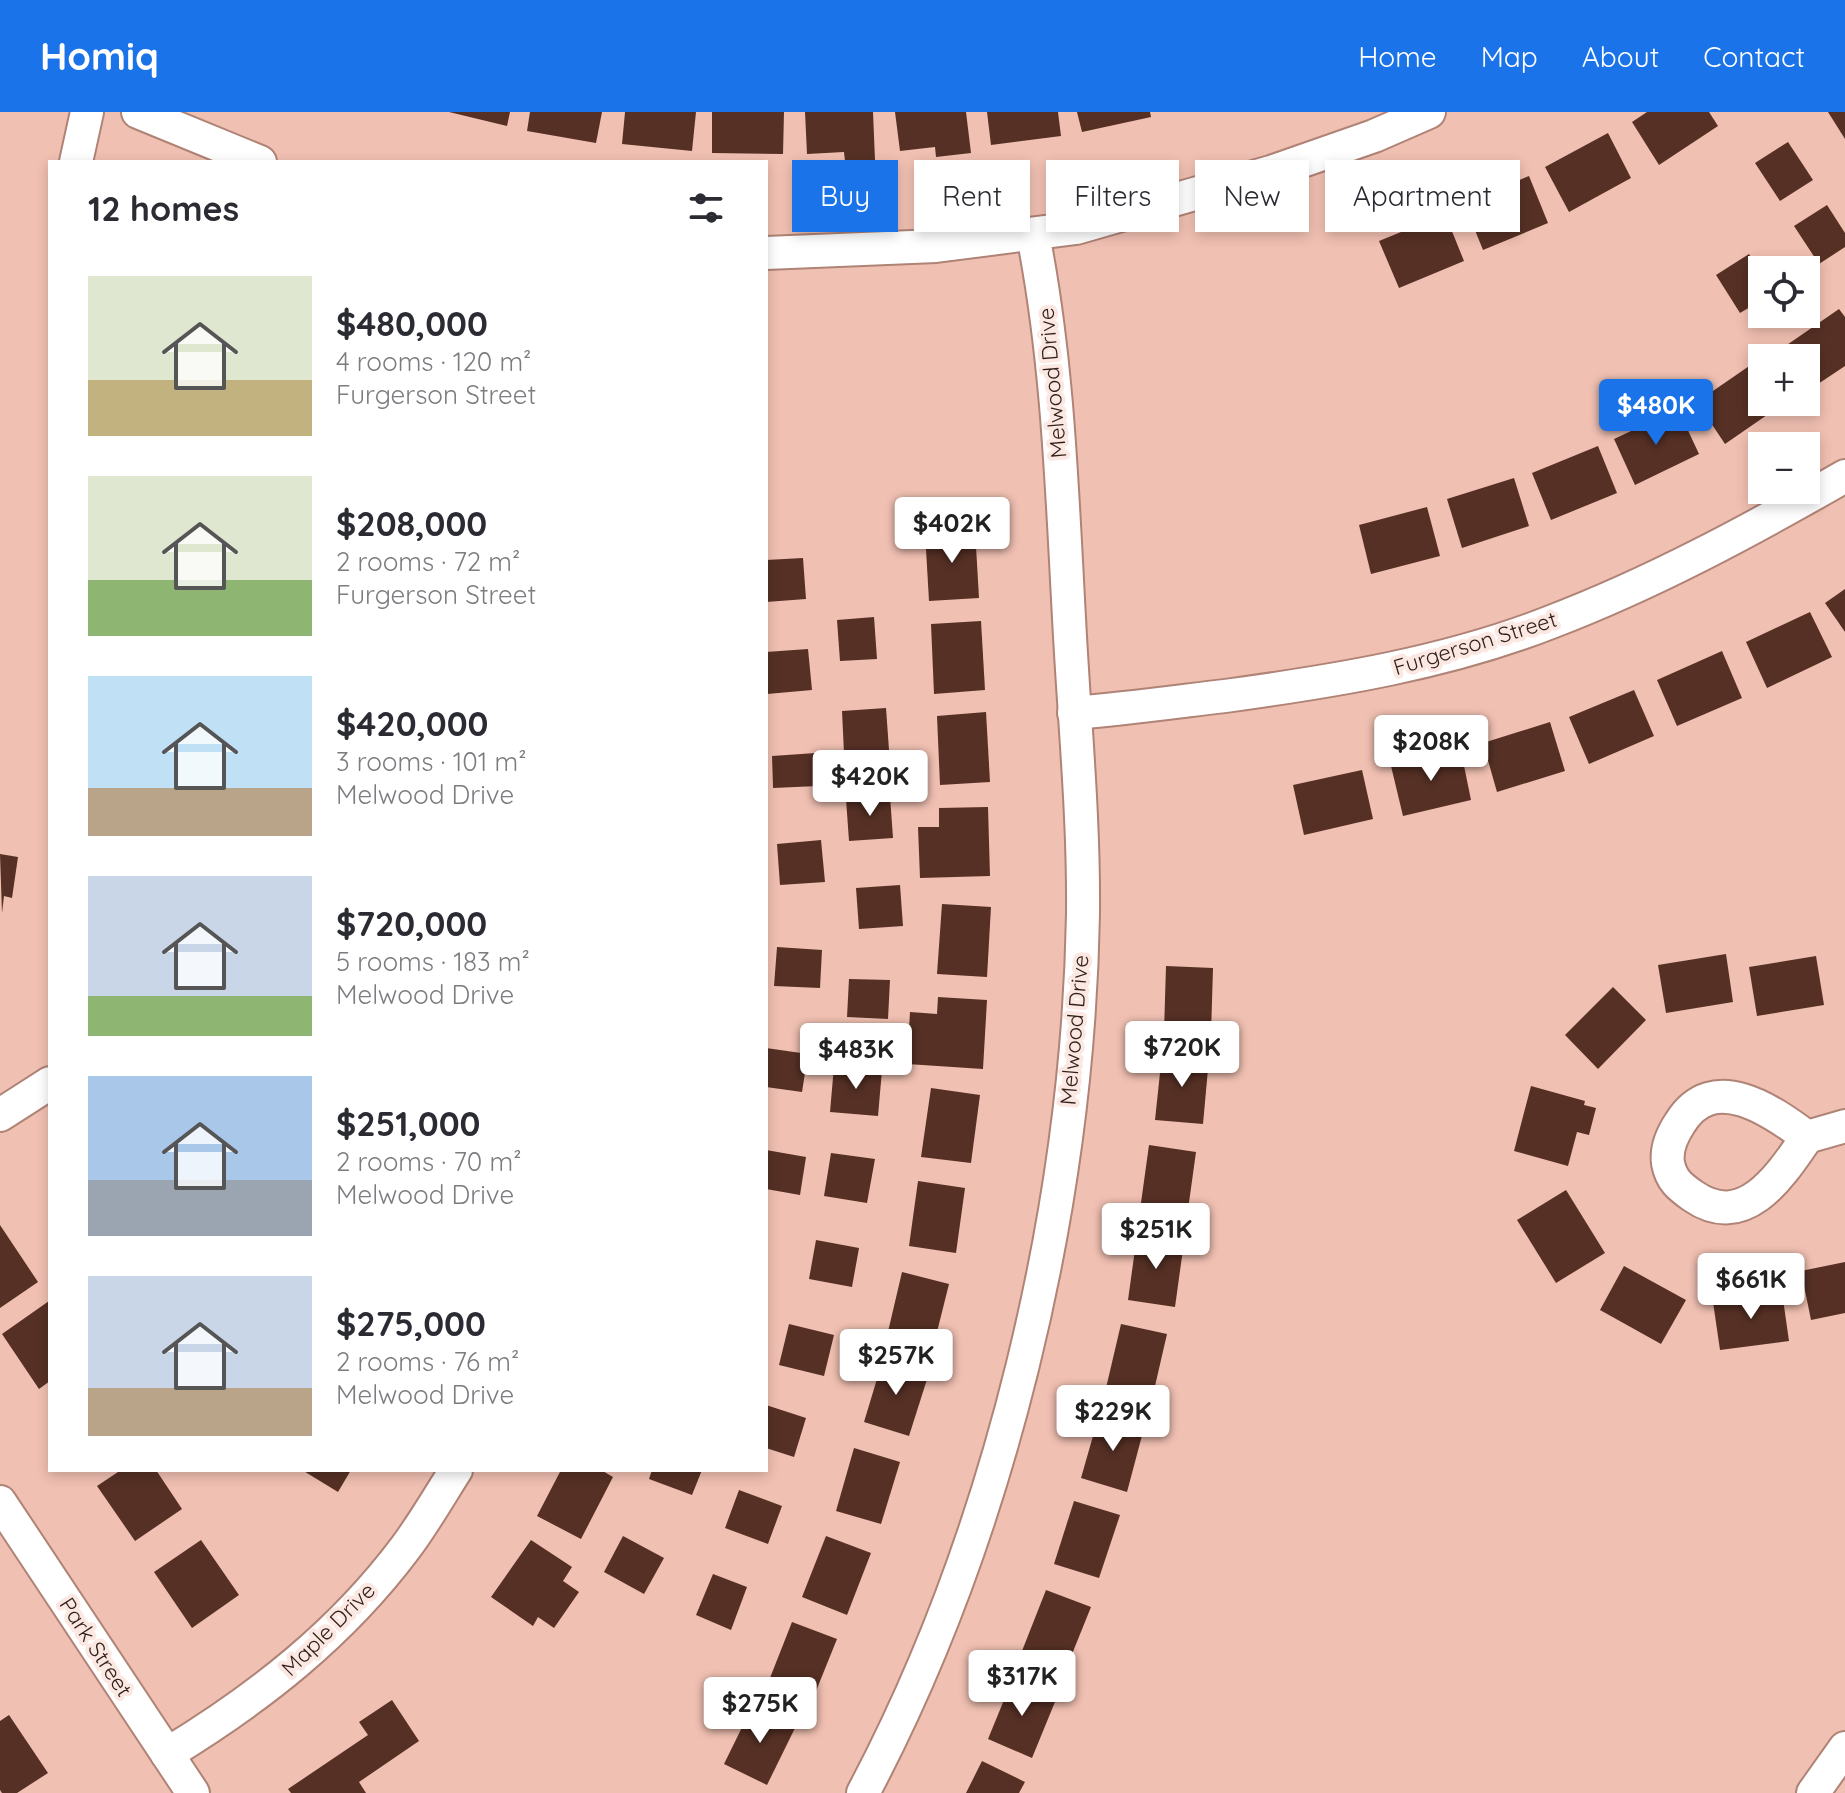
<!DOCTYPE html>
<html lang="en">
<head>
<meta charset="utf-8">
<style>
	:root { --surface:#fff; --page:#f2f2f3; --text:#2b2b33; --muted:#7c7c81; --accent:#1a73e8 }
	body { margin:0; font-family:Quicksand,sans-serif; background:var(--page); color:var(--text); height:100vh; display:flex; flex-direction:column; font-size:30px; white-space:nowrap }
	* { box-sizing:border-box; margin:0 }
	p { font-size:26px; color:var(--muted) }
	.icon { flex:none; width:44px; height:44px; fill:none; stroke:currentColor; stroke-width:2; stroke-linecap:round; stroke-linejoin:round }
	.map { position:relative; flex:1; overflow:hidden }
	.sheet { position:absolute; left:48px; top:48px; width:720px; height:1312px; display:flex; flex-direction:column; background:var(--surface); border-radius:0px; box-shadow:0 4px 12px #0003 }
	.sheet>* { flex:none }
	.banner { position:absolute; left:792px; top:48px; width:760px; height:72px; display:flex; gap:16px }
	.controls { position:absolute; left:1748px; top:144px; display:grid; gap:16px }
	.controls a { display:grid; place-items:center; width:72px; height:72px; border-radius:0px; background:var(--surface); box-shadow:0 4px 12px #0003; font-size:40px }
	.price { position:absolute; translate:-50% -68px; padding:0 18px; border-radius:8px; background:#fff; color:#222; font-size:26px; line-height:52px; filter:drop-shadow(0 2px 4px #0008) }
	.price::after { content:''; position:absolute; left:50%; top:48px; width:24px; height:18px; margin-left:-12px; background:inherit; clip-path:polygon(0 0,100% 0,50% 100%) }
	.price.selected { background:var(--accent); color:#fff }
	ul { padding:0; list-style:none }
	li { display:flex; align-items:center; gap:24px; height:200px; padding:0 40px }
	li span { display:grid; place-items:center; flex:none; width:224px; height:160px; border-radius:0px; color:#555 }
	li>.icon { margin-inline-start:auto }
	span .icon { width:96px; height:96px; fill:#fffc; stroke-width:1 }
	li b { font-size:34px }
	h2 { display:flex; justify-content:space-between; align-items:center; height:96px; padding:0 40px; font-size:34px }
	.pill { padding:0 28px; border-radius:0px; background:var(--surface); box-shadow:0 4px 12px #0003; font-size:28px; line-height:72px }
	.pill.selected { background:var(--accent); color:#fff }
	header { display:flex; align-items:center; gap:48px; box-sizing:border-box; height:112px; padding:0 40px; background:var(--accent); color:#fff }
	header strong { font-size:38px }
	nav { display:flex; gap:44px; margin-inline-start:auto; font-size:28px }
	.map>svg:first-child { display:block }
</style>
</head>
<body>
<header>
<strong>Homiq</strong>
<nav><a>Home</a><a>Map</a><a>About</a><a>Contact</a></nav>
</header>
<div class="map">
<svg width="1845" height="1681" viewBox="0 0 1845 1681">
	<rect width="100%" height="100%" fill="#f0c0b2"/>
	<g fill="#563025">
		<path d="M449,0H510L507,14Z"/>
		<path d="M530,0H602L596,31L527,19Z"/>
		<path d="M625,0H696L692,39L622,32Z"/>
		<path d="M712,0H784L783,42L712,41Z"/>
		<path d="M805,0H873L875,48L845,49L844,40L807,42Z"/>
		<path d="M895,0H966L971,41L936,45L935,35L900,39Z"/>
		<path d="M987,0H1058L1061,24L991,33Z"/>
		<path d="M1077,0H1150L1151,5L1082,20Z"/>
		<path d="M1647,0H1709L1718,14L1659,53L1632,10Z"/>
		<path d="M1828,0H1845V27Z"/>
		<path d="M1608,21L1631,66L1569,100L1545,55Z"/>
		<path d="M1788,30L1813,68L1780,89L1755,51Z"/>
		<path d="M1529,64L1548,111L1483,138L1464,91Z"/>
		<path d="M1827,93L1845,121V135L1819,152L1794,114Z"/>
		<path d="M1445,102L1464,149L1399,176L1379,129Z"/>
		<path d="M1749,142L1762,162V188L1740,201L1716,163Z"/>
		<path d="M1839,197L1845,205V254L1809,278L1806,274V246H1787L1781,237Z"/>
		<path d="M1755,250L1762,261V290L1783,292L1725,332L1697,290Z"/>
		<path d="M1678,297L1699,342L1635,373L1614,327Z"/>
		<path d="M1598,334L1617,381L1551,408L1532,361Z"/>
		<path d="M1514,366L1529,414L1462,436L1447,387Z"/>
		<path d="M1427,395L1440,444L1371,462L1359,413Z"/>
		<path d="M975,417L979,486L929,489L925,420Z"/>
		<path d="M803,446L806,487L766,490V448Z"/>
		<path d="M1845,477V520L1825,491Z"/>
		<path d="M1810,500L1832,545L1767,576L1746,530Z"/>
		<path d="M874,505L877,547L840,549L837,508Z"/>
		<path d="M981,509L985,578L934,582L931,512Z"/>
		<path d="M808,537L812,578L767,582L766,540Z"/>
		<path d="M1722,539L1742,586L1677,614L1657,568Z"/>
		<path d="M1634,578L1654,624L1589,652L1569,605Z"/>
		<path d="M886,596L889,638L844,641L842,599Z"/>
		<path d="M986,600L990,670L940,673L937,604Z"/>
		<path d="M1550,610L1565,659L1497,680L1483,631Z"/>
		<path d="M1461,639L1471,688L1403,704L1391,654Z"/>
		<path d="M816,641L818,674L773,676L772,644Z"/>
		<path d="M1362,658L1373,707L1304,723L1293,673Z"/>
		<path d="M890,684L893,726L849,729L846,687Z"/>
		<path d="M988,695L990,764L920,766L918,715H939V696Z"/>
		<path d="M821,728L825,770L780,773L777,732Z"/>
		<path d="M0,742L18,745L12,786L4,784L2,801Z"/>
		<path d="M900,773L903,814L859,817L856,776Z"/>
		<path d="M942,792L991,795L987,865L937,862Z"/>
		<path d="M777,835L822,838L820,876L774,874Z"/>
		<path d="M1726,842L1733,890L1666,901L1658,853Z"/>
		<path d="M1816,844L1824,893L1757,904L1749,855Z"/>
		<path d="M1166,854L1213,856L1211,922L1164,920Z"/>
		<path d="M849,867L890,868L888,907L847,905Z"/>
		<path d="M1613,875L1646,908L1598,957L1565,923Z"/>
		<path d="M938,885L987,888L983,957L907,952L910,900L937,902Z"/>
		<path d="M766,936L808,942L802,980L766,975Z"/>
		<path d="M1162,942L1209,946L1203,1012L1155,1008Z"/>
		<path d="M834,954L882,958L878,1004L830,1000Z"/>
		<path d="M1531,974L1585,989L1584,993L1596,996L1589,1023L1577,1020L1568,1054L1514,1039Z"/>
		<path d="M931,976L980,983L971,1051L921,1045Z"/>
		<path d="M1149,1033L1196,1040L1187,1105L1140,1098Z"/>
		<path d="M766,1038L806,1045L800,1083L766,1077Z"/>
		<path d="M831,1041L875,1047L867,1091L824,1084Z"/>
		<path d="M918,1069L965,1076L956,1141L909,1134Z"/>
		<path d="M1566,1078L1605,1141L1556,1171L1517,1108Z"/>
		<path d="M0,1113L38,1170L0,1196Z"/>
		<path d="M1137,1123L1184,1130L1175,1195L1128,1188Z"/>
		<path d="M816,1128L859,1136L852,1175L809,1167Z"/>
		<path d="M1845,1150V1201L1811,1208L1801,1159Z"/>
		<path d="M1624,1154L1686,1188L1661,1232L1600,1198Z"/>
		<path d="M902,1160L949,1172L933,1236L887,1224Z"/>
		<path d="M1782,1180L1789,1229L1720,1238L1713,1190Z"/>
		<path d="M49,1189L50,1269L39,1277L2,1222Z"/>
		<path d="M789,1212L834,1223L824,1264L779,1253Z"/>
		<path d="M1121,1212L1167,1222L1152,1287L1106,1276Z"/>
		<path d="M883,1247L929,1261L909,1324L864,1310Z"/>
		<path d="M766,1293L806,1306L794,1345L766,1336Z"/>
		<path d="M1099,1303L1144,1316L1127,1380L1081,1366Z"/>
		<path d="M854,1336L900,1350L881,1412L836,1399Z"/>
		<path d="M121,1358H156L182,1397L135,1429L97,1374Z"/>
		<path d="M302,1358H351L338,1380Z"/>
		<path d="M561,1358H601L613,1365L581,1427L537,1404Z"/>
		<path d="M652,1358H702L692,1383L649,1367Z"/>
		<path d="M739,1378L782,1394L768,1432L725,1416Z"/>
		<path d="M1074,1389L1120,1403L1099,1466L1054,1452Z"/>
		<path d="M623,1424L664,1446L644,1482L604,1460Z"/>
		<path d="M826,1424L871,1441L847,1503L802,1485Z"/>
		<path d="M201,1428L239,1483L192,1516L154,1460Z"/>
		<path d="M531,1428L572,1455L563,1469L579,1480L554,1516L538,1505L533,1514L491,1485Z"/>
		<path d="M713,1462L747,1475L731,1518L696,1503Z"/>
		<path d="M1046,1478L1091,1495L1066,1557L1022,1539Z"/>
		<path d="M792,1510L837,1527L812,1589L768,1571Z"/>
		<path d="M1013,1566L1057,1585L1032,1646L988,1627Z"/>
		<path d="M392,1588L419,1629L359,1670L366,1681H291L288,1677L368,1623L359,1610Z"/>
		<path d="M753,1593L796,1614L767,1673L724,1652Z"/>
		<path d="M9,1603L48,1661L17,1681H2L0,1678V1609Z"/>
		<path d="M982,1649L1025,1670L1019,1681H966Z"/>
	</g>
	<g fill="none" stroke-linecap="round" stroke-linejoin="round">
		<g stroke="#af8376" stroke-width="36">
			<g id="street">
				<path d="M138,0L260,50"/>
				<path d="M76,50L87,0"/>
				<path d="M766,141L936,134L1076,116L1271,60L1374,24L1429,0"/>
				<path d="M1074,601C1125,597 1175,590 1225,584C1335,569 1447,551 1551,510C1653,471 1751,418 1845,364"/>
				<path d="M0,1003L50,971"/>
				<path d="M1807,1025C1772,999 1713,957 1680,1011C1672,1023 1666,1037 1668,1051C1671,1068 1680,1075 1693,1084C1745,1120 1781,1063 1807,1025L1845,1014"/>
				<path d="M0,1390L193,1681"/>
				<path d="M167,1642C259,1586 341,1522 406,1435C424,1411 440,1383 456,1358"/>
				<path d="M863,1681C1000,1423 1078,1094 1083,802C1084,703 1074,605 1069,506C1062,378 1058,250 1033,123"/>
				<path d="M1813,1681L1845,1636"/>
			</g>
		</g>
		<use href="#street" stroke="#fff" stroke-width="32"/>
	</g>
	<g text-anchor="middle" stroke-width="8" stroke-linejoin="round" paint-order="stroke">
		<g font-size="22" fill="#311f1a" stroke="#fce8e2">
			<text transform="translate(1052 271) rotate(-95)" y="8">Melwood Drive</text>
			<text transform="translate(1475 531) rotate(-17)" y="8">Furgerson Street</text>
			<text transform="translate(1074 918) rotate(-85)" y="8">Melwood Drive</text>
			<text transform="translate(328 1517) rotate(-45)" y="8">Maple Drive</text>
			<text transform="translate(96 1535) rotate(57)" y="8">Park Street</text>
		</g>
	</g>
</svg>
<div class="controls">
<a><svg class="icon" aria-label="locate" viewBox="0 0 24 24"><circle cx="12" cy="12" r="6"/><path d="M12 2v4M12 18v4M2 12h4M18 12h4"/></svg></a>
<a>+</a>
<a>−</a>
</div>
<b class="price selected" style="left:1656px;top:335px">$480K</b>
<b class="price" style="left:952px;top:453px">$402K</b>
<b class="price" style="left:1431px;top:671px">$208K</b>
<b class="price" style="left:870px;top:706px">$420K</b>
<b class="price" style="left:1182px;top:977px">$720K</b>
<b class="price" style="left:856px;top:979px">$483K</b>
<b class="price" style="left:1156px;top:1159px">$251K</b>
<b class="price" style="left:1751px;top:1209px">$661K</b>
<b class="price" style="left:896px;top:1285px">$257K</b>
<b class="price" style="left:1113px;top:1341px">$229K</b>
<b class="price" style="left:1022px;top:1606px">$317K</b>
<b class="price" style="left:760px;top:1633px">$275K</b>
<div class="banner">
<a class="pill selected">Buy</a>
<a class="pill">Rent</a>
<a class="pill">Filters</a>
<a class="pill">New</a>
<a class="pill">Apartment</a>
</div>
<section class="sheet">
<h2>12 homes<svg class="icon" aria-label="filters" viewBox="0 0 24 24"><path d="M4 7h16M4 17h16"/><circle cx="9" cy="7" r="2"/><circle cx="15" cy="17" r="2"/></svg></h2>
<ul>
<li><span style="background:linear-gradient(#dfe7d0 65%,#c2b280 0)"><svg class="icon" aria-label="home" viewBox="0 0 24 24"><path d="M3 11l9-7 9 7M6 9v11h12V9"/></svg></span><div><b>$480,000</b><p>4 rooms · 120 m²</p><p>Furgerson Street</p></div></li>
<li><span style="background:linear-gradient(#dfe7d0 65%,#8fb573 0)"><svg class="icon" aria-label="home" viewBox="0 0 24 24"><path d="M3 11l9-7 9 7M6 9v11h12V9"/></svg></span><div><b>$208,000</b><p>2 rooms · 72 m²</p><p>Furgerson Street</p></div></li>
<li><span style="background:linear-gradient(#bfe0f5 70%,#b9a48a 0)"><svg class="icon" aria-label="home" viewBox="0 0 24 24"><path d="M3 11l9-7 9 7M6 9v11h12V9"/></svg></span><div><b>$420,000</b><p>3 rooms · 101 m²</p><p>Melwood Drive</p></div></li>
<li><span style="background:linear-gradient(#c9d6e8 75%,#8fb573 0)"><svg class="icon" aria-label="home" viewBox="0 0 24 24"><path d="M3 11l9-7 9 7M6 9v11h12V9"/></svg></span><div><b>$720,000</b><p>5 rooms · 183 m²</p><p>Melwood Drive</p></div></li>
<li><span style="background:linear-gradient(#a9c7e8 65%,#9aa5b1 0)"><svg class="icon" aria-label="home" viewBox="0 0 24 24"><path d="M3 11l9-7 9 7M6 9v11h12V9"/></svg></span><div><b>$251,000</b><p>2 rooms · 70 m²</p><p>Melwood Drive</p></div></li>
<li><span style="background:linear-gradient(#c9d6e8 70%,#b9a48a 0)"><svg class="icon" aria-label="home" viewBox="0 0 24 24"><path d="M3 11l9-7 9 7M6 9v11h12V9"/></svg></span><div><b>$275,000</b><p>2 rooms · 76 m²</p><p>Melwood Drive</p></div></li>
</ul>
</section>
</div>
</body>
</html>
